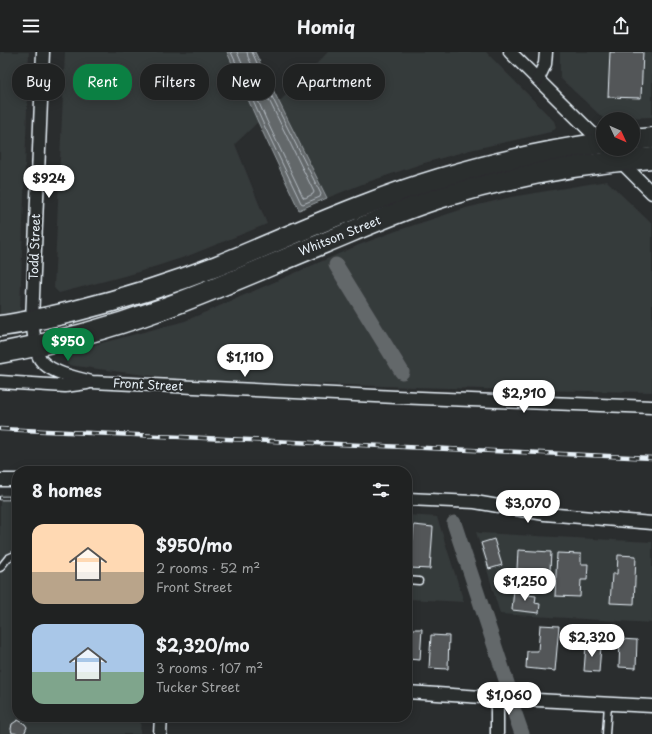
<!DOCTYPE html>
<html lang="en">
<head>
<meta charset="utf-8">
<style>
	:root { --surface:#202222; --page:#2d2f2f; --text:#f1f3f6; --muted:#a2a4a5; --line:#3d3f40; --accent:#0b8043 }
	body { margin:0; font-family:"Playpen Sans",sans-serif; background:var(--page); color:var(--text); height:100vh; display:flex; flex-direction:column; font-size:15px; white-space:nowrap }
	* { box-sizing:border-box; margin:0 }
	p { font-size:13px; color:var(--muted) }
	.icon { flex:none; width:22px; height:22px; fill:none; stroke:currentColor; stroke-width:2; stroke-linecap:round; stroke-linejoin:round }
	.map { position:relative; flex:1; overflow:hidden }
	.sheet { position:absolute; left:12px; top:414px; width:400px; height:256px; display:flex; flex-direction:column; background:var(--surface); border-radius:16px; box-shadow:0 2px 10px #0003,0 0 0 1px var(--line) }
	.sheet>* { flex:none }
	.banner { position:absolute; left:12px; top:12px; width:400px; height:36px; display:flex; gap:8px }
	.needle { width:26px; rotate:134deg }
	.controls { position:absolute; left:596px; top:60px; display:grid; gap:8px }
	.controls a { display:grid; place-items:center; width:44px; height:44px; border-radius:50%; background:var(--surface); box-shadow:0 2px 10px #0003,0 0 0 1px var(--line); font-size:20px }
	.price { position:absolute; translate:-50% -34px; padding:0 9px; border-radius:14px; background:#fff; color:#222; font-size:13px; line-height:26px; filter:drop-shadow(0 1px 2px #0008) }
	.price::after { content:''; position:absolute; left:50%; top:24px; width:12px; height:9px; margin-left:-6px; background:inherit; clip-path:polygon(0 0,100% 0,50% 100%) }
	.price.current { background:var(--accent); color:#fff }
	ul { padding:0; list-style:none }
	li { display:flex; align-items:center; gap:12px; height:100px; padding:0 20px }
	li span { display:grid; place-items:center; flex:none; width:112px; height:80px; border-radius:12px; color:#555 }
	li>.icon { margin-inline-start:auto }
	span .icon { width:48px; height:48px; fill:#fffc; stroke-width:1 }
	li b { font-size:17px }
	h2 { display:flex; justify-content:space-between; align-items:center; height:48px; padding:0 20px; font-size:17px }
	.pill { padding:0 14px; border-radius:16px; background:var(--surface); box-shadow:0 2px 10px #0003,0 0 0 1px var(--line); font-size:14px; line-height:36px }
	.pill.current { background:var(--accent); color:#fff }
	header { display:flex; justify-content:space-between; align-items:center; height:52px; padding:0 20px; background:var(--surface); font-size:18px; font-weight:700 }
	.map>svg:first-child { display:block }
</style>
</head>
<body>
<header><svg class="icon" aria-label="menu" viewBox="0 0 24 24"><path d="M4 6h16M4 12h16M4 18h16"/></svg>Homiq<svg class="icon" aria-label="share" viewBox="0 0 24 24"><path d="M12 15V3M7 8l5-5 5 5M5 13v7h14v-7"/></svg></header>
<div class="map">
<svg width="652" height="682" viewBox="0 0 652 682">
	<rect width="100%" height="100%" fill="#2a2d2e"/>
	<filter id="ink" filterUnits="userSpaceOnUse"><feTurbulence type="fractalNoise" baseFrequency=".025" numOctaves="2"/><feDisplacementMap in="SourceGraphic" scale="8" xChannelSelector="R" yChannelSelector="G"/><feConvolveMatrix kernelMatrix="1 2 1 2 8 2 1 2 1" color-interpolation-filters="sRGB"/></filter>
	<g filter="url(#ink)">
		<g fill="#363a3b">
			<path d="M0,0H29L20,259L0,267Z"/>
			<path d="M65,0H227L258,70L235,92L267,172L188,204L132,222L59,241L54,236Z"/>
			<path d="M328,0H486L554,69L556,75L551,80L470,98L421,112L365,131L327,146L279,50Z"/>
			<path d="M560,0H652V65L604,67L560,26Z"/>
			<path d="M607,129L652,172V340L519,338L183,328L68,313L64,301L185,269L359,193L396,179L466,156L511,145Z"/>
			<path d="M0,442L17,443V665H141L140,682H0Z"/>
			<path d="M407,463L437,465L464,550L407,547Z"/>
			<path d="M476,480L480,481L652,490V571L500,562Z"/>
		</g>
		<path fill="#63686b" stroke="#989fa3" d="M227,0H255L279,50L327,146L299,158L258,70Z"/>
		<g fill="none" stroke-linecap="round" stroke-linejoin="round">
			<g stroke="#b3bac0" stroke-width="1">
				<path d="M231,0L262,69L301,151L303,152L320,145L321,142L275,51L252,0"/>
				<path d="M237,0L266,67L303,145L305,146L313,142L314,140L248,5L247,0"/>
			</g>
			<g stroke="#63686b" stroke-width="15">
				<path d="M336,213L402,320"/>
				<path d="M454,471L508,634"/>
				<path d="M514,659L522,682"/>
			</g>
		</g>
		<g fill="#535759" stroke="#e8f1f8">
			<path d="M610,0H643L641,46L608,45Z"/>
			<path d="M414,473L433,475L430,517L410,516Z"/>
			<path d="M494,487L502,513L489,517L481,491Z"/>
			<path d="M518,498L551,500L550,519L517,517Z"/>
			<path d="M557,501L581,502V512H588L587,528H581L580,545L555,544Z"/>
			<path d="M618,503L636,504L634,552L610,551L612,522H617Z"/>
			<path d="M514,537L529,539L528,543L536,544L535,551L540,552L539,561L512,558Z"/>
			<path d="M540,573L559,574L555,619L526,616L527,599H538Z"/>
			<path d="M407,577H422L420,608L407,607Z"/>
			<path d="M431,583L449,584L448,617L429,616Z"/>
			<path d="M620,587L637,588L636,616L619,615Z"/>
			<path d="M586,593L601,594L599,620L584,619Z"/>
			<path d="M18,668L25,672L27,675L24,682L12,681L11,677L12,672Z"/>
		</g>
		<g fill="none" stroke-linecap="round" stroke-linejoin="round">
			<g stroke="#e8f1f8" stroke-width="9">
				<g id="lane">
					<path d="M0,516L8,506L17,502"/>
					<path d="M407,528L419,529"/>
					<path d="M606,682L608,652"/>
				</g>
			</g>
			<g stroke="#e8f1f8" stroke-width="15">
				<g id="street">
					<path d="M43,0L32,269C34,279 34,293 38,303C44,320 77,326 92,330L396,345L652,355"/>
					<path d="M510,0L603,92"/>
					<path d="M538,27L545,12L546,0"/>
					<path d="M608,97L652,141"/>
					<path d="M0,330L65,334L87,331"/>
					<path d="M0,428H17"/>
					<path d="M407,447L475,450L545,462L652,471"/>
					<path d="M407,640L497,646L652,654"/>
					<path d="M497,646V682"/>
					<path d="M160,682L161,665"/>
				</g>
			</g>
			<g stroke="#e8f1f8" stroke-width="23">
				<g id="primary">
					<path d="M633,88L652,86"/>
					<path d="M0,274C25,271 50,265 75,259C123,247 171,232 217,214C267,194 316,171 367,152C443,122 522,103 603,91"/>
					<path d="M0,301C55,291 110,276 162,257C217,237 270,213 324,191C365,174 405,156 446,144C513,124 583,111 652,106"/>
				</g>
			</g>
			<use href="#lane" stroke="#2a2d2e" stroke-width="6"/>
			<use href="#street" stroke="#2a2d2e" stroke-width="12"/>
			<use href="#primary" stroke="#2a2d2e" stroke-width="20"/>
			<g stroke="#e8f1f8" stroke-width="4.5">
				<g id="rail">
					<path d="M0,377L652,406"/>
					<path d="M0,446H17"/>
				</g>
			</g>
			<use href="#rail" stroke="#2a2d2e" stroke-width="3" stroke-dasharray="9" stroke-linecap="butt"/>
		</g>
	</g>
	<g text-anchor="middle" stroke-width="4" stroke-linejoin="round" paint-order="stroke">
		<g font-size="12" fill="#e8f1f8" stroke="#2a2d2e">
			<text transform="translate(340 184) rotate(-22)" y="4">Whitson Street</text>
			<text transform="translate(35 195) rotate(-88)" y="4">Todd Street</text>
			<text transform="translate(148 333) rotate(3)" y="4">Front Street</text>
		</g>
	</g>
</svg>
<div class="controls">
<a><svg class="needle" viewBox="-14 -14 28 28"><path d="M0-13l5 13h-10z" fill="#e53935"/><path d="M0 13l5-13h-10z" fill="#a2a4a5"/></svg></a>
</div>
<b class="price" style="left:49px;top:147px">$924</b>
<b class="price current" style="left:68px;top:310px">$950</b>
<b class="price" style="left:245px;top:326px">$1,110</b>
<b class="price" style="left:524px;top:362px">$2,910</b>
<b class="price" style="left:528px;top:472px">$3,070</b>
<b class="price" style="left:525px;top:550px">$1,250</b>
<b class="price" style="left:592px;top:606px">$2,320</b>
<b class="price" style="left:509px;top:664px">$1,060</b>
<div class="banner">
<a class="pill">Buy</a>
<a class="pill current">Rent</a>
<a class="pill">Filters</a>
<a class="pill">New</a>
<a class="pill">Apartment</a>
</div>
<section class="sheet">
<h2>8 homes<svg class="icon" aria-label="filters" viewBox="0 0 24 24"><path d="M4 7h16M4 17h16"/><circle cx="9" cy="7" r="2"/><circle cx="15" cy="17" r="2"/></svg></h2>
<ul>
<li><span style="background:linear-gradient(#ffd9b3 60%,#b9a48a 0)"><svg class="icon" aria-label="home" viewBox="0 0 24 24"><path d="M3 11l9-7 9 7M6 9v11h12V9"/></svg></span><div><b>$950/mo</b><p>2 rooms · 52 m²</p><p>Front Street</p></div></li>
<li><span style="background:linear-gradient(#a9c7e8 60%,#7fa58c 0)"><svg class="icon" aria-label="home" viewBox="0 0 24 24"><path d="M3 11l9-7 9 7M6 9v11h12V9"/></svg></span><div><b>$2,320/mo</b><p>3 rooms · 107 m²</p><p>Tucker Street</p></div></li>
</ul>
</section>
</div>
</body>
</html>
